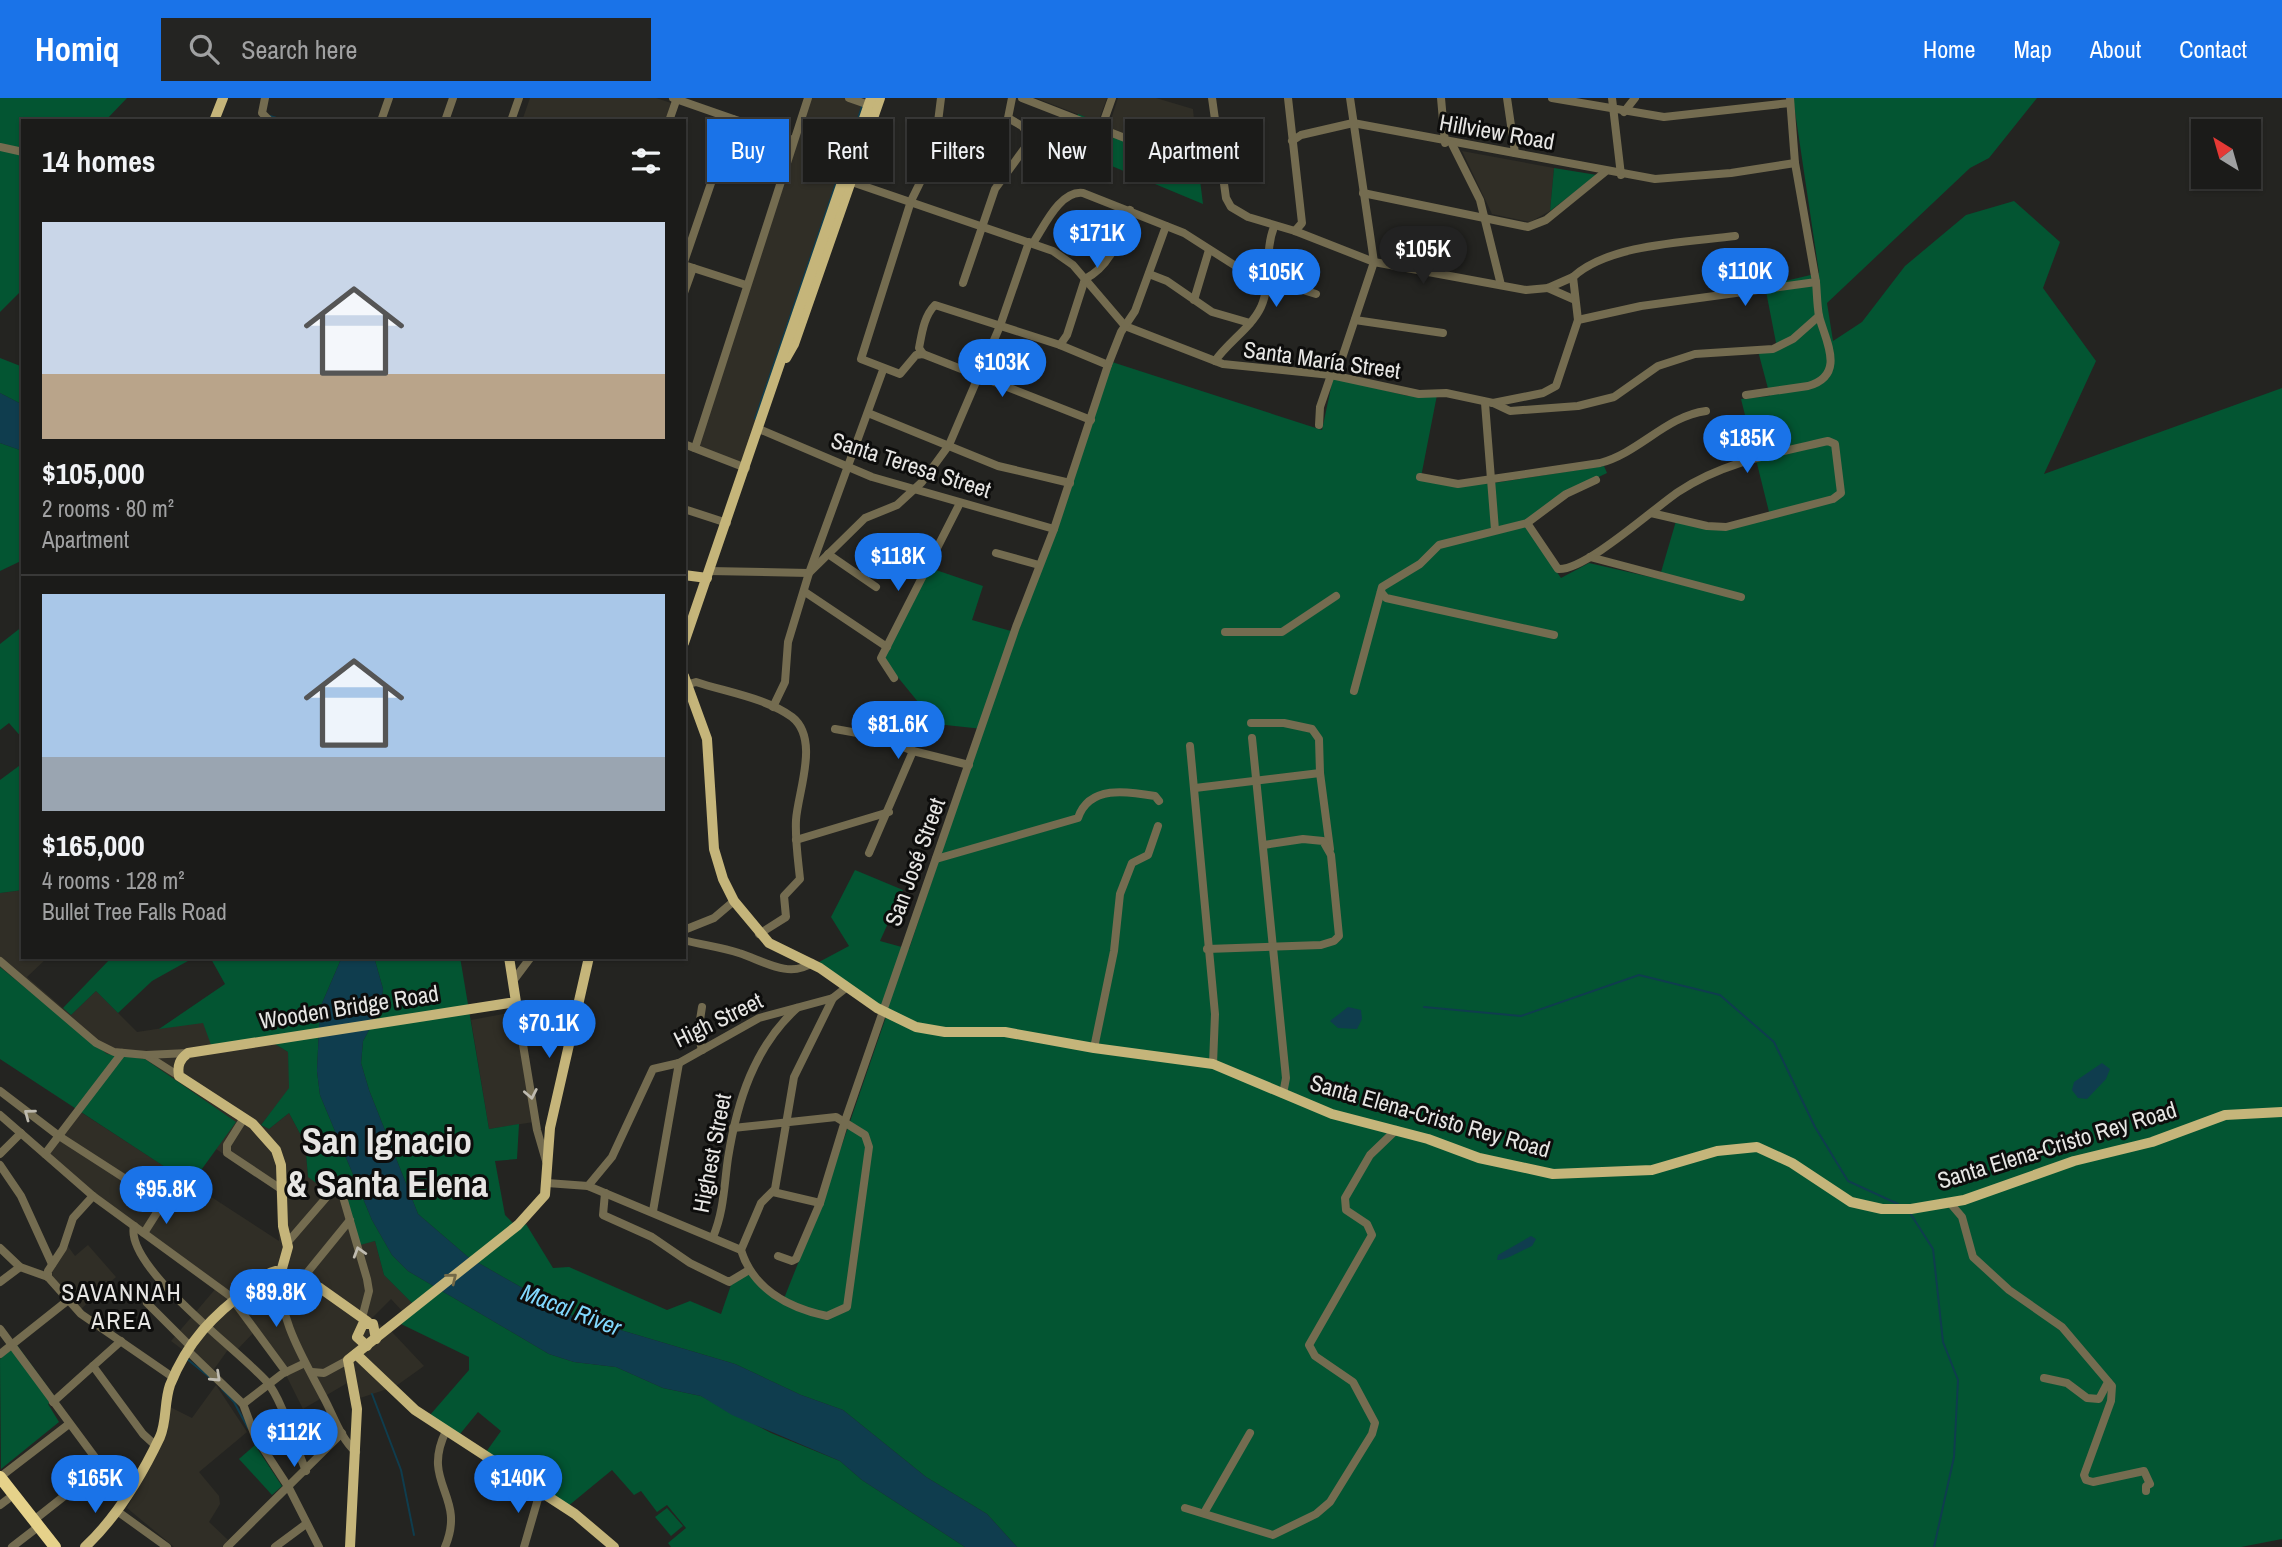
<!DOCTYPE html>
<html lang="en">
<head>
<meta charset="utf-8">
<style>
	:root { --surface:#1b1b19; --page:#242422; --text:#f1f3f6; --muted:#a0a1a2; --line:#393938; --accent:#1a73e8 }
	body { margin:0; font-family:"Archivo Narrow",sans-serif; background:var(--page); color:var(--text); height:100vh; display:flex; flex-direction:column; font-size:26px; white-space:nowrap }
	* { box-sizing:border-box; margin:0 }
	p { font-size:23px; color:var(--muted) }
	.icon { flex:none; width:38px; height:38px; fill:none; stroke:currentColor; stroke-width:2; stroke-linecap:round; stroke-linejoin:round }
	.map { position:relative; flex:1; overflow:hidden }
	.side { position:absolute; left:21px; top:21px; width:665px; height:840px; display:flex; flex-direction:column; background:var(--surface); border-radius:0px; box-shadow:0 2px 5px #0004,0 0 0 2px var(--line) }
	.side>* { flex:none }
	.banner { position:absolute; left:707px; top:21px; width:665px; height:63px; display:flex; gap:14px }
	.needle { width:46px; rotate:323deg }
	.tools { position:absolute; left:2191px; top:21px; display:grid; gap:14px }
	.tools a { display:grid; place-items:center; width:70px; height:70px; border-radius:0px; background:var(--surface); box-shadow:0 2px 5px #0004,0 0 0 2px var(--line); font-size:35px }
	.price { position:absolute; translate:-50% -60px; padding:0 16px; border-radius:24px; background:var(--accent); color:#fff; font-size:23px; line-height:46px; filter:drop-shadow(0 2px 4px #0008) }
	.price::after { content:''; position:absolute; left:50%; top:42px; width:21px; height:16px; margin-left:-10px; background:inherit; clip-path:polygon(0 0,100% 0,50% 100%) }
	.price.active { background:#222; color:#fff }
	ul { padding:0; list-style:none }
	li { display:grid; align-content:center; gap:14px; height:371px; padding:0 21px }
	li+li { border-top:2px solid var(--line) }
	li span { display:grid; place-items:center; height:217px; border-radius:0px; color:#555 }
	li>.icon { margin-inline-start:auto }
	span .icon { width:126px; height:126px; fill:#fffc; stroke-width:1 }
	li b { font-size:30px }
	h2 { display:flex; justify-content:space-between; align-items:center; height:84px; padding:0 21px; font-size:30px }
	.pill { padding:0 24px; border-radius:0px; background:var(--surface); box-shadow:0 2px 5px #0004,0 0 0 2px var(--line); font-size:24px; line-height:63px }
	.pill.active { background:var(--accent); color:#fff }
	header { display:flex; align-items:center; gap:42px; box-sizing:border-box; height:98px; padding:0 35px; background:var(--accent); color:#fff }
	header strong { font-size:33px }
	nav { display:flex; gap:38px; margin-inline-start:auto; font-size:24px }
	.search { width:490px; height:63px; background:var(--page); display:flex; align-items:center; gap:18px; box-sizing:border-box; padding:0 24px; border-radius:0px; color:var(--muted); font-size:26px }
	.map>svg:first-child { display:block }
</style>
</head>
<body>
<header>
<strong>Homiq</strong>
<div class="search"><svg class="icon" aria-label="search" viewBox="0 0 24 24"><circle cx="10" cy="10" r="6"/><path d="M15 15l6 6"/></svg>Search here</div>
<nav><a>Home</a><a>Map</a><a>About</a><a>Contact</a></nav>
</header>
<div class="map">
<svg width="2282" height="1449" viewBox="0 0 2282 1449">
	<rect width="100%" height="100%" fill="#242421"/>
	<g fill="#302e26">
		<path d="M530,0H656L671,5L665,23H522Z"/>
		<path d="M807,0H867L742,369L695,350Z"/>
		<path d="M1036,0H1107L1098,24Z"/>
		<path d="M1118,0H1156L1193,11L1198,66L1106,37Z"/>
		<path d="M1462,53L1554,70L1550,113L1530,124L1492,116Z"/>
		<path d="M23,792V859H48L27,879L71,917L96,893L137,934L203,924L275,946L288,954L290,990L261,1027L269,1031L289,1015L305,1045L308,1079L341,1084L361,1146L375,1143L384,1177L414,1207L404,1215L391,1201L371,1221L392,1234L424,1268L396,1288L354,1302L349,1284L303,1311L282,1269L256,1232L235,1254L230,1249L212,1274L171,1243L217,1189L44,1055L79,1013L279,1143L276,1091L216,1051L235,1024L145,961L107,957L0,869V795Z"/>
		<path d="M514,914L534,1024L489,1031L471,922Z"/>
		<path d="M67,1147L75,1158L88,1147L116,1179L80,1212L53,1181L52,1173Z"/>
		<path d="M216,1287L247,1334L199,1374L219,1398L220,1406L209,1424L228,1442L222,1449H174L127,1410L167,1336L170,1309L192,1320Z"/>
	</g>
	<g fill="#035532">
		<path d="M0,0H127L105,23H23V191L0,214Z"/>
		<path d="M1793,0H2037L1989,60L1970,70L1827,205L1833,243L1862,224L1905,168L1966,117L2014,103L2060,144L2043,190L2096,263L2044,376L2282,290V1441L2241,1449H1017L987,1416L926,1379L843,1312L801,1297L735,1266L570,1217L468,1159L418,1116L369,992L361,965L363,943L381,909L383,891L374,859H460L489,1031L519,1026L517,1061L495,1063L505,1117L514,1126L513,1135L526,1126L553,1170L569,1169L667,1212L690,1203L721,1216L731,1187L748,1176L783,1203L822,1105L888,913L819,864L849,848L831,819L855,772L903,792L880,843L909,851L983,631L936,626L883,561L930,470L983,488L972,522L1018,535L1112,264L1322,332L1333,280L1408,298L1437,297L1421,379L1494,385L1604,368L1607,375L1559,398L1523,425L1561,480L1589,465L1659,481L1676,423L1727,432L1770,418L1741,301L1770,298L1758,253L1777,250L1765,188L1819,175Z"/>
		<path d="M1078,16L1098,24L1096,34L1198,66L1203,106L1066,49Z"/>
		<path d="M1554,70L1597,77L1550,113Z"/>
		<path d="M0,260L23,269V307L0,295Z"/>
		<path d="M0,345L23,353V462L0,473Z"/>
		<path d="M23,528V641L9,625L0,632V546Z"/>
		<path d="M23,665V792L0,795V682Z"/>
		<path d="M112,859H195L152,883L118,915L96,893L71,917L63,910Z"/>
		<path d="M210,859H342L320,910L317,973L320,997L372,1122L392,1157L408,1173L549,1256L574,1264L616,1269L663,1290L701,1298L771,1335L840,1363L862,1382L965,1449H671L668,1445L686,1430L667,1407L657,1414L641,1393L634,1397L612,1372L567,1409L486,1354L501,1333L478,1314L460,1336L430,1317L469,1272V1259L401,1226L414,1207L384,1177L375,1143L360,1147L341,1084L327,1093L308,1079L305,1045L289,1015L269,1031L261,1027L289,990L288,954L275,946L214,955L203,925L159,931L225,886Z"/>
		<path d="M0,869L107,956L145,961L236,1024L191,1086L0,961Z"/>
		<path d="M17,1247L55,1299L48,1306L59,1324L1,1371L0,1261Z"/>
		<path d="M255,1347L282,1388L272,1397L239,1361Z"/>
		<path d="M667,1410L683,1428L671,1438L655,1419Z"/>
	</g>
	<g fill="#0f3d4e">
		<path d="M0,295L23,307V353L0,345Z"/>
		<path d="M342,859H374L383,891L381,910L363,943L361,965L369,992L418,1116L468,1159L570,1217L735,1266L801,1297L843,1312L926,1379L987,1416L1017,1449H965L862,1382L840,1363L732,1317L701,1298L663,1290L616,1269L574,1264L549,1256L408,1173L392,1157L372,1122L320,997L317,973L320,910Z"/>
		<path d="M1348,909L1361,912L1362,921L1357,931L1338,930L1330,923Z"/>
		<path d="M2102,965L2110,971L2106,981L2087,1001L2078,1000L2072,992L2074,984Z"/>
		<path d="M1531,1138L1536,1141L1532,1148C1522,1152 1505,1163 1497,1162L1498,1157Z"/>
	</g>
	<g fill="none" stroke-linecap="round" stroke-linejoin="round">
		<g stroke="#0f3d4e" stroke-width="2">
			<path d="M270,18L286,23"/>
			<path d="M850,46L862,8"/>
			<path d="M755,321L841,71"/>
			<path d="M1424,909L1521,918L1639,877L1720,897L1774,944L1815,1029L1848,1083L1898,1106"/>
			<path d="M1910,1115L1933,1151L1943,1244L1958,1282L1954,1359L1934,1449"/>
			<path d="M187,1261L213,1282"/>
			<path d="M222,1291L234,1304L248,1330"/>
			<path d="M372,1296L401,1372L414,1437"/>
		</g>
		<g stroke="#746c50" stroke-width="8">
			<path d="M265,0L262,15L270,23"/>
			<path d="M673,0L793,42"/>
			<path d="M849,0L872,8"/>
			<path d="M941,0L934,56L911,103L861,261L900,276L916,257L923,256L1091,322"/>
			<path d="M1022,0L1184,63"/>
			<path d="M1212,0L1226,100L1231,109L1248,119L1295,133L1374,164L1526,192L1548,190L1573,179"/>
			<path d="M1288,0L1302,125L1295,133"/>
			<path d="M1441,0L1445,45"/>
			<path d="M1507,0L1515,55"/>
			<path d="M1552,0L1664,19L1790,5"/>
			<path d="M1612,0L1621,77"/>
			<path d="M1624,14L1635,0"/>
			<path d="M381,23L389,0"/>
			<path d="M445,23L453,0"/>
			<path d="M511,23L519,0"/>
			<path d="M669,23L677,0"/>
			<path d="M1101,31L1112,0"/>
			<path d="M1292,43L1301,37L1353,25L1655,81L1731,75L1795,65"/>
			<path d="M1452,46L1480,102L1501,187"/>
			<path d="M0,49L23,54"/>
			<path d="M846,82L1053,153L1073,167L1125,228L1223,266L1331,277L1419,296L1446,295L1493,305L1510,313L1578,308L1614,299L1658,268L1695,256L1773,251L1793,241L1819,218"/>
			<path d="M1363,95L1528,129L1546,122L1605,74"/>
			<path d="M1033,145C1044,129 1060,92 1083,95L1184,135L1245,174L1316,196"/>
			<path d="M684,164L733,21"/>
			<path d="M684,167L746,187"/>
			<path d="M1149,176L1167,183L1212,214L1250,225"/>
			<path d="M963,185L995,91L1027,47L1030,38L1022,28L1008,20L1012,0"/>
			<path d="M1548,190L1573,201"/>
			<path d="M684,195L693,170"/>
			<path d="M1194,202L1209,152"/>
			<path d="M1355,222L1443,235"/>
			<path d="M1578,222L1641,208L1816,184L1795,65L1790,0"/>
			<path d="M1060,247L1067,237L1085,181C1112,167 1119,139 1130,112"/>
			<path d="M923,256L919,250C922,235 924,218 935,207L1060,247L1108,267"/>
			<path d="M1215,263C1228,244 1251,230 1261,209C1272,184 1264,154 1274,129"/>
			<path d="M1336,278L1374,164L1350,0"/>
			<path d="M1746,297L1808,288C1847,277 1825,242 1819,218C1817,207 1817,195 1816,184"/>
			<path d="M1485,305L1495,432"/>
			<path d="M1493,305L1543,295L1556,288L1578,222L1573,179C1608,146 1688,144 1735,138"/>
			<path d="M868,315L998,368L1070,385"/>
			<path d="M1319,327L1320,309L1331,277"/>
			<path d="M759,331L872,379L1054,431"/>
			<path d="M684,346L746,370"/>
			<path d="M695,350L808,0"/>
			<path d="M1420,379L1458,386L1600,365C1639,355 1666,318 1706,313"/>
			<path d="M684,411L727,425"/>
			<path d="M1527,425L1558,471C1585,473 1653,411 1678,394C1723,364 1776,355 1828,343L1835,346L1841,395L1833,401L1726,429L1707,428L1651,415"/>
			<path d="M996,455L1039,467"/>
			<path d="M828,456L876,489"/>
			<path d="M1590,459L1741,499"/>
			<path d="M709,473L809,475L865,420L897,407L922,384L949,347L1000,228L1029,144"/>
			<path d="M805,494L887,549"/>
			<path d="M1381,494L1386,500L1554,537"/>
			<path d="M1225,534H1282L1336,498"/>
			<path d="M894,580L881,560L960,405"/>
			<path d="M689,586L696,584C726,594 766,600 792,619C820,641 798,693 796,722C795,742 798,761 800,781L784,798L786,819L759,836"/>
			<path d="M1354,593L1382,489L1420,466L1439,447L1527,425L1566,396L1596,382"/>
			<path d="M773,609L785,584L788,544L809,475L883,272"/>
			<path d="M1251,625H1284L1312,631L1319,641L1320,675L1330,751"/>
			<path d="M835,631L880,639L913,653L969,667"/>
			<path d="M1252,640L1286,980L1283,996"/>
			<path d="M1190,648L1215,916L1213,966"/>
			<path d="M1195,690L1320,675"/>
			<path d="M796,742L889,714"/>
			<path d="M869,755L913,653"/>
			<path d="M936,761L1078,720C1089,687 1127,693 1155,698L1159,703"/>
			<path d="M684,832L714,820L734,803"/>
			<path d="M684,842C702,847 721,849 739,855C762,862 788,881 812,865"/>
			<path d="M1207,851L1321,847L1334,843L1339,838L1331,757L1323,743L1303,741L1264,747"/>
			<path d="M0,863L96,945L114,954L146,957L179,978"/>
			<path d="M513,883L531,859"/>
			<path d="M516,904L537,1032L546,1063"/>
			<path d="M1094,950L1114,853L1120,796L1132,765L1148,757L1158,728"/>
			<path d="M702,952L698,935L702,909"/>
			<path d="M146,957L188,955"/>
			<path d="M0,993L59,1038L163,1105L144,1135"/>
			<path d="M0,1017L93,1098L230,1198L286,1274"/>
			<path d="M244,1020L227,1047V1055L281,1091"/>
			<path d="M733,1030L836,1019L865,1037L869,1049L847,1209L827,1218C789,1210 753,1191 741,1152L761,1105L775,1091L794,979L833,900"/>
			<path d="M0,1056L21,1035"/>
			<path d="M45,1056L122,955"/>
			<path d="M0,1067L21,1098L52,1166"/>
			<path d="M547,1085L588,1088L741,1152"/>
			<path d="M588,1088L612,1059L653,971L679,965L759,920L833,900L847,889"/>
			<path d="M773,1094L820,1105"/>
			<path d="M605,1095L603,1117L652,1139L690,1165L729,1184L749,1172"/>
			<path d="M1950,1105L1962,1119L1973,1159L2009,1192L2062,1229L2112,1288L2111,1303L2084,1377L2086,1382L2093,1384L2144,1373L2150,1386L2146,1388V1393"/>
			<path d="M653,1113L679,965"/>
			<path d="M134,1128C124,1169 240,1253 267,1284C282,1301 296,1350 306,1373"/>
			<path d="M713,1139C724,1113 724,1088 728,1060C737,1004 754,949 797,910"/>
			<path d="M287,1145L331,1094L341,1092L367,1181L369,1193L362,1220"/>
			<path d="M0,1150L20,1169L48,1179"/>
			<path d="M778,1158L792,1163L796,1161L820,1105L845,1023L1016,529L1054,431L1108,267L1121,234L1135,213L1166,128"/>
			<path d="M281,1174C276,1219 305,1263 325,1302C334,1319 341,1341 356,1354"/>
			<path d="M48,1179L81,1216L174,1280"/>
			<path d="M48,1179V1173L63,1150L73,1120L93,1098"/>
			<path d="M302,1181L350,1122"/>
			<path d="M0,1184L20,1169"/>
			<path d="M147,1205L190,1248"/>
			<path d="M0,1231L125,1400"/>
			<path d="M187,1252L243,1306L255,1338L289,1390L319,1449"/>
			<path d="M0,1256L67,1203"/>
			<path d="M93,1268L121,1243"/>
			<path d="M312,1274L324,1275L348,1262"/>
			<path d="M2044,1280L2067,1285L2087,1300L2099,1301L2108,1284"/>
			<path d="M53,1304L93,1268L143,1336L155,1347"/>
			<path d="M243,1306L282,1276L305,1265"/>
			<path d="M0,1379L69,1326"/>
			<path d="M0,1407L8,1401"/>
			<path d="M1185,1410L1273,1437L1316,1416L1330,1404L1372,1336L1375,1325L1353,1284L1315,1258L1309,1247L1372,1137L1367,1126L1346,1112L1345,1100L1370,1057L1396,1032"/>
			<path d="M117,1413L167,1449"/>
			<path d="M1204,1415L1250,1335"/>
			<path d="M34,1422L101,1369"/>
			<path d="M12,1449L34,1432"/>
			<path d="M227,1449L342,1335"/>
			<path d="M275,1449L306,1426"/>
			<path d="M445,1449C467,1397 420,1386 446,1333"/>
			<path d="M524,1449L540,1394"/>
		</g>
		<g stroke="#c5b57a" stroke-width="10">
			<path d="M214,23L223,0"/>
			<path d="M786,260L794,246L880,0"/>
			<path d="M684,477L707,480"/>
			<path d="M684,545L871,0"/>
			<path d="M684,578L707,641L714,751L723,781L734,803L769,845L820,870L877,910L916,929L945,934H1005L1094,950L1213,966L1332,1016L1428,1041L1479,1060L1553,1076L1652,1072L1717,1053L1757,1049L1792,1065L1851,1104L1882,1111H1911L1964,1102L2074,1063L2152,1044L2225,1017L2282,1014"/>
			<path d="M281,1174L288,1149L283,1128L281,1067L276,1052L253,1026L179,978C177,967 180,961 188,955L516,904L509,859"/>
			<path d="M367,1248L357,1239L363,1226H373L376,1241"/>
			<path d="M356,1256L415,1312L575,1416L614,1449"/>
			<path d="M85,1449C117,1419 141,1379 160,1339C167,1323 164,1304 170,1287C187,1244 213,1217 250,1190C258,1183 266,1175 276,1173L320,1190L368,1224"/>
			<path d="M350,1449L357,1311L348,1262L518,1127L545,1097L550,1030L589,859"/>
		</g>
		<path stroke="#e6d28a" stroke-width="12" d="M0,1379L55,1449"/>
	</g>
	<defs><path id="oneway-chevron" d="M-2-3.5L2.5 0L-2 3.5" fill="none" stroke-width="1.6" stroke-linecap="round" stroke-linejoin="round" transform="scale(1.75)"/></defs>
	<g stroke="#bfbbb0">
		<use href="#oneway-chevron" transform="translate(531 996) rotate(79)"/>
		<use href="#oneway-chevron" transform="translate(29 1016) rotate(-143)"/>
		<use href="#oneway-chevron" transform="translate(359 1154) rotate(-107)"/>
		<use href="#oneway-chevron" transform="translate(216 1279) rotate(43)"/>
	</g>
	<use stroke="#726948" href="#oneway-chevron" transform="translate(452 1180) rotate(-39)"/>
	<g text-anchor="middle" stroke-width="6" stroke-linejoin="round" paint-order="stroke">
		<g font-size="23" fill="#e7e6e4" stroke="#0d0d0c">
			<text transform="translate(1497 34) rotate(10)" y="8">Hillview Road</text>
			<text transform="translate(1322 262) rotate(8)" y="8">Santa María Street</text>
			<text transform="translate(911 367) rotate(18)" y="8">Santa Teresa Street</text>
			<text transform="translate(915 764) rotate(-70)" y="8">San José Street</text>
			<text transform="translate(349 909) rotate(-9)" y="8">Wooden Bridge Road</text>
			<text transform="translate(718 922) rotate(-26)" y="8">High Street</text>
			<text transform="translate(1430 1018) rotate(16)" y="8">Santa Elena-Cristo Rey Road</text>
			<text transform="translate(2057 1047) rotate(-17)" y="8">Santa Elena-Cristo Rey Road</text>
			<text transform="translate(712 1055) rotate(-79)" y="8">Highest Street</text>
		</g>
		<g font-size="24" letter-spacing="2" fill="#e7e6e4" stroke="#0d0d0c">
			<text x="122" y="1203">SAVANNAH<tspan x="122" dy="28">AREA</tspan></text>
		</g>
		<g font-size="24" font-style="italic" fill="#81d8fe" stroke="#0d0d0c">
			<text transform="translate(571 1212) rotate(21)" y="8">Macal River</text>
		</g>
		<g font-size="37" font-weight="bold" fill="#e7e6e4" stroke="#0d0d0c">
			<text x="387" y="1056">San Ignacio<tspan x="387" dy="43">&amp; Santa Elena</tspan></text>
		</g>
	</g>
</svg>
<div class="tools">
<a><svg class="needle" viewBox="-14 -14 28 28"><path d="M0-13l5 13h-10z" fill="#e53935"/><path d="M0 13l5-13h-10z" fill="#a0a1a2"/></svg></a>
</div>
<b class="price" style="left:1097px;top:172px">$171K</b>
<b class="price active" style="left:1423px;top:188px">$105K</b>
<b class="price" style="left:1745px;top:210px">$110K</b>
<b class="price" style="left:1276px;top:211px">$105K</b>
<b class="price" style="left:1002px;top:301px">$103K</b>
<b class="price" style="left:1747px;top:377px">$185K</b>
<b class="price" style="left:898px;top:495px">$118K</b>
<b class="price" style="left:898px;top:663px">$81.6K</b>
<b class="price" style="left:549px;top:962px">$70.1K</b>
<b class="price" style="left:166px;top:1128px">$95.8K</b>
<b class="price" style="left:276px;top:1231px">$89.8K</b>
<b class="price" style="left:294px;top:1371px">$112K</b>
<b class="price" style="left:95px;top:1417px">$165K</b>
<b class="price" style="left:518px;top:1417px">$140K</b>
<div class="banner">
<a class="pill active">Buy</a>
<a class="pill">Rent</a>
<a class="pill">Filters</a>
<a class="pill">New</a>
<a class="pill">Apartment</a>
</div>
<section class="side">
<h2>14 homes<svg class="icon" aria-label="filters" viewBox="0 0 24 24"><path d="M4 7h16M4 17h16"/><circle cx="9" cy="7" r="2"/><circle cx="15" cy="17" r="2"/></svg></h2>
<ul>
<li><span style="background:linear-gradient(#c9d6e8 70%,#b9a48a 0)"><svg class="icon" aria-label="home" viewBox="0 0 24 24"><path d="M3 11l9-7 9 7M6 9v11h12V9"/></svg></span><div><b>$105,000</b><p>2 rooms · 80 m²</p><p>Apartment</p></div></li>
<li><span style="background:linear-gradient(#a9c7e8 75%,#9aa5b1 0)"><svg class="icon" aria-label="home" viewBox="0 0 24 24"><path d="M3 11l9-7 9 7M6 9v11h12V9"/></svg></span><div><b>$165,000</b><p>4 rooms · 128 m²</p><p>Bullet Tree Falls Road</p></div></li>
</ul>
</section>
</div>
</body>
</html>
